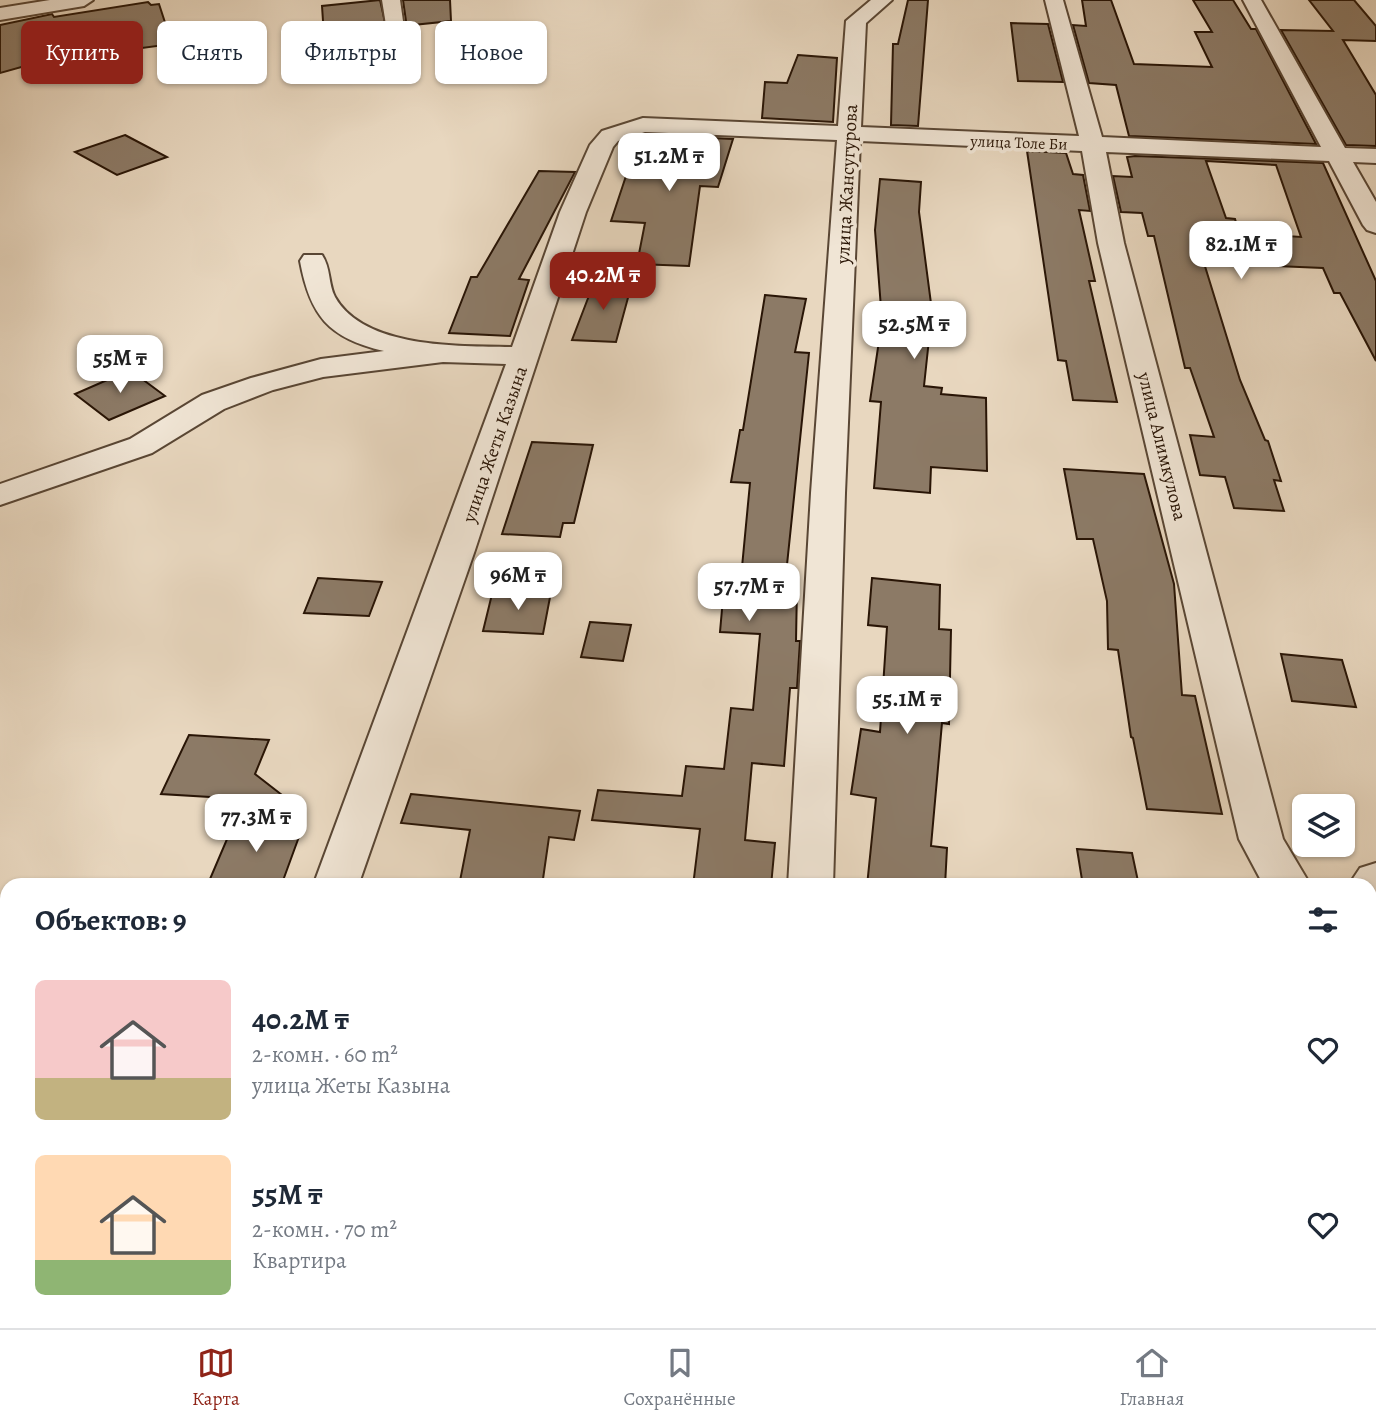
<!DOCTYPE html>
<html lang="ru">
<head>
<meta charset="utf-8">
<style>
	:root { --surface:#fff; --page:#f2f2f3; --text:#1f2937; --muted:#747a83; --line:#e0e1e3; --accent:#8f2418 }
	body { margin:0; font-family:Alegreya,serif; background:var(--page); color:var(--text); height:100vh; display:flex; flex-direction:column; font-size:26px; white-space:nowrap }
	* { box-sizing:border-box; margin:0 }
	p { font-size:23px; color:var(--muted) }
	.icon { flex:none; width:38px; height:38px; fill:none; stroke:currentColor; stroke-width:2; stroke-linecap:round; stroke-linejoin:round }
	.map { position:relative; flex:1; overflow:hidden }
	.sheet { position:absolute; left:0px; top:878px; width:1377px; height:450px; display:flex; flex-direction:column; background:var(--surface); border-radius:21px 21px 0 0; box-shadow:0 2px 5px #0004 }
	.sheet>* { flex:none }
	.hud { position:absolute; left:21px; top:21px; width:700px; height:63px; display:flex; gap:14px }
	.tools { position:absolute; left:1292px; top:794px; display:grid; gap:14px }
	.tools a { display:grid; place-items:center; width:63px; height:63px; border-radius:10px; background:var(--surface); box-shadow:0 2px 5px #0004; font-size:35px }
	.price { position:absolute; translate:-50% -60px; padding:0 16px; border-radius:14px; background:#fff; color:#222; font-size:23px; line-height:46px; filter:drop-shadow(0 2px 4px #0008) }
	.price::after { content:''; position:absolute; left:50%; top:42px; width:21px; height:16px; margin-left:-10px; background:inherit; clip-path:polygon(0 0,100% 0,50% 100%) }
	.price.current { background:var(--accent); color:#fff }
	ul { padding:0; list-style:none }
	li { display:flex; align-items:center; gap:21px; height:175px; padding:0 35px }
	li span { display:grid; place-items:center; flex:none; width:196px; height:140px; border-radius:10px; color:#555 }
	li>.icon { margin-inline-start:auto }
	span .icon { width:84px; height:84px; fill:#fffc; stroke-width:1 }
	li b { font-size:30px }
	h2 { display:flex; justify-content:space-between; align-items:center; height:84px; padding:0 35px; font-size:30px }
	.chip { padding:0 24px; border-radius:10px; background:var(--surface); box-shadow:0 2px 5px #0004; font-size:24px; line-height:63px }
	.chip.current { background:var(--accent); color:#fff }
	.dock { display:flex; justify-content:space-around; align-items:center; height:98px; border-top:2px solid var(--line); background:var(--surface); font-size:19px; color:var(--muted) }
	.dock a { display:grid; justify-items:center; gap:4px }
	.dock .current { color:var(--accent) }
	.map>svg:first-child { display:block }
</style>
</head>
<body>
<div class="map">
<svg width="1376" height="1328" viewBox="0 0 1376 1328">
	<rect width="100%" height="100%" fill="#e8d7bf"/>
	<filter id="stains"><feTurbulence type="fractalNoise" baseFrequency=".00286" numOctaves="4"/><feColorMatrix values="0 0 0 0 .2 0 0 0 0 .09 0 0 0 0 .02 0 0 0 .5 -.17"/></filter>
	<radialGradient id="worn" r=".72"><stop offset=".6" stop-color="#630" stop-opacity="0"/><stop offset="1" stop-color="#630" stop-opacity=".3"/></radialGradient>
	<g fill="#8c7a66" stroke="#291506" stroke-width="2" fill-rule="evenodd">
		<path d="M380,0L390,44L325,51L322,6Z"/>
		<path d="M403,0H450L451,21L403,26L406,21Z"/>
		<path d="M908,0H928L918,126L891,125L893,44H898Z"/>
		<path d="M1082,0H1111L1134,64L1212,67L1195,32H1212L1193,0H1233L1251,29H1256L1316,144L1129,136L1116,85L1089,83L1073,25L1086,26Z"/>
		<path d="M1309,0H1354L1376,26V41L1343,40L1376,95V146L1346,145L1281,30L1333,31Z"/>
		<path d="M148,2L151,5L159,4L172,44L82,56L85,59L54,65L50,59L0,73V25L52,14L54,17Z"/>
		<path d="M1011,23L1048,24L1063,82L1018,81Z"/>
		<path d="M798,55L837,58L833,122L762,118L765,82L787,83Z"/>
		<path d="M125,135L167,157L117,175L75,152Z"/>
		<path d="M645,135L733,139L718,187L700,186L689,266L637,264L645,223L611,221L639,137Z"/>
		<path d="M1027,151L1066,153L1073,174L1083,175L1090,211L1079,210L1095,281H1089L1117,402L1073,400L1066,361L1058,360Z"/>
		<path d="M1135,156L1323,163L1376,281V361L1340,293H1334L1323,268L1204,263L1240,380L1265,440L1268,441L1281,481L1274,480L1284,511L1234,508L1225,477L1200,475L1190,435L1214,437L1190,368H1185L1154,236H1148L1142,213L1121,212L1113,176L1132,177L1127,157ZM1206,161L1276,165L1301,237L1239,233L1235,219L1226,218Z"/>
		<path d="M539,171L575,172L519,279L529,280L510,336L449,333L471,277H477Z"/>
		<path d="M880,179L921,182L919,212L932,311L924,386L942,388L941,394L986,398L987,471L931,467L930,493L874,488L881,402L870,401L882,321L875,230Z"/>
		<path d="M595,280L632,283L616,342L572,340Z"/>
		<path d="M765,295L806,299L795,352L809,353L785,584L797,586L796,641H800L797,688H790L784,766L752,763L745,840L775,843L771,886H693L700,829L592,820L598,790L682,796L686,766L724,769L731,708L753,710L760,634L720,632L723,598L737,599L738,567H742L750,483L731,482L740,430H743Z"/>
		<path d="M130,370L165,396L109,420L75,394Z"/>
		<path d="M532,442L593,445L574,523H563L560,537L502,534Z"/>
		<path d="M1064,469L1144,474L1174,584L1182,695L1195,696L1222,814L1147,809L1133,738L1131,737L1118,650L1108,649L1107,601L1093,539H1077Z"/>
		<path d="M318,578L382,582L369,616L304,613Z"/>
		<path d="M872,578L940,585L939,629L951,630L949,724L942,723L931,846L947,848L945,886H867L876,798L851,794L861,729L880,732L887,627L868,625Z"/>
		<path d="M493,590L551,592L543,634L483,631Z"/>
		<path d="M590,622L631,625L623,661L581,657Z"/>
		<path d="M1281,654L1342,660L1356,707L1292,701Z"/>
		<path d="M189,735L269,740L255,774L291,802L161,794Z"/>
		<path d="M411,794L580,811L574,840L549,837L542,886H459L470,830L401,823Z"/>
		<path d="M236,818L304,823L281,886H207Z"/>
		<path d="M1077,849L1132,853L1139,886H1083Z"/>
	</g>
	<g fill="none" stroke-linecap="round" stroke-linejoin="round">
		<g stroke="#594634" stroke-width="4">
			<g id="minor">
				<path d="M50,0H93L84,6L0,20V8Z"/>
				<path d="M382,0H400L403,21L400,25H386Z"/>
				<path d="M871,0H892L866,23L861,127L1079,136L1045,0H1063L1102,137L1321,147L1243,0H1261L1345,148L1376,149V163L1353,162L1376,202V233L1367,230L1363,225L1329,161L1106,152L1124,243L1283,839L1311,886H1264L1239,839L1098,243L1082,151L860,141L845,493L833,886H788L811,493L837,140L645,132L618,141L613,147L586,212L475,550L358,886H313L506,364L443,362L323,377L273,390L224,409L152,453L0,505V484L130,439L202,395L251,378L321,359L384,351C328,338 310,315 300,261L304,255H322C331,268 328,284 335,297C364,349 461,346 512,347L560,212L590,145L602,131L643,118L838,126L846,21Z"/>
				<path d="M1376,863V902L1370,904V886H1348L1360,868Z"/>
				<path d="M1370,997L1376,1000V1056L1370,1054Z"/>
				<path d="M137,1321H195L192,1328H134Z"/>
				<path d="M749,1321H813L810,1328H746Z"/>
			</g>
		</g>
		<use href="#minor" fill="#f0e5d5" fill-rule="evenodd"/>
	</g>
	<g text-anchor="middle" stroke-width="7" stroke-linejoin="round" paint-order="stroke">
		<g font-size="16" fill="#291506" stroke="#f0e5d5">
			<text transform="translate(1019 142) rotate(2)" y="6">улица Толе Би</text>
		</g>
		<g font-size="19" fill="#291506" stroke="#f0e5d5">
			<text transform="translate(846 184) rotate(-87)" y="7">улица Жансугурова</text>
			<text transform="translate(494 444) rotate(-71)" y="7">улица Жеты Казына</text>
			<text transform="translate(1163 446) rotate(76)" y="7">улица Алимкулова</text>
		</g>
	</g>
	<rect width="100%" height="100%" filter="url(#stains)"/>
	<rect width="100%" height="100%" fill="url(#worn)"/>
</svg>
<div class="tools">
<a><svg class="icon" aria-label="layers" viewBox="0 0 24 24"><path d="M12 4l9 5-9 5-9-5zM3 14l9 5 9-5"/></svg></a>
</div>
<b class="price" style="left:669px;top:193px">51.2M ₸</b>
<b class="price" style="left:1241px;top:281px">82.1M ₸</b>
<b class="price current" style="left:603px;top:312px">40.2M ₸</b>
<b class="price" style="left:914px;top:361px">52.5M ₸</b>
<b class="price" style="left:120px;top:395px">55M ₸</b>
<b class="price" style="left:518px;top:612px">96M ₸</b>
<b class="price" style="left:749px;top:623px">57.7M ₸</b>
<b class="price" style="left:907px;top:736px">55.1M ₸</b>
<b class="price" style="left:256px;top:854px">77.3M ₸</b>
<div class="hud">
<a class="chip current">Купить</a>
<a class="chip">Снять</a>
<a class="chip">Фильтры</a>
<a class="chip">Новое</a>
</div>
<section class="sheet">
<h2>Объектов: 9<svg class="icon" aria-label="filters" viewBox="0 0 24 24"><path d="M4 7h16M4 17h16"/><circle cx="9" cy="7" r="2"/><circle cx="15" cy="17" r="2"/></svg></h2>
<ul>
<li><span style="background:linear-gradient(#f6c9c9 70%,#c2b280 0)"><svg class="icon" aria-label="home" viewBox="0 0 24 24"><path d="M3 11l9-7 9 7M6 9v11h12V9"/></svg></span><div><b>40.2M ₸</b><p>2-комн. · 60 m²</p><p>улица Жеты Казына</p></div><svg class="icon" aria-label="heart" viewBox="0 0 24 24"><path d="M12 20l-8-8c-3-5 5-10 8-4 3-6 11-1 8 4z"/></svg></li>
<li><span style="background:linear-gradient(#ffd9b3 75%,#8fb573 0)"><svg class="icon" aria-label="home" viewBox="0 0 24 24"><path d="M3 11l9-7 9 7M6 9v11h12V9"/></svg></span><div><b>55M ₸</b><p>2-комн. · 70 m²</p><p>Квартира</p></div><svg class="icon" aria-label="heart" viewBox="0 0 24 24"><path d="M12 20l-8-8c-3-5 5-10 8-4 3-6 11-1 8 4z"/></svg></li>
</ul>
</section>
</div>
<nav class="dock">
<a class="current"><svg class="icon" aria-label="map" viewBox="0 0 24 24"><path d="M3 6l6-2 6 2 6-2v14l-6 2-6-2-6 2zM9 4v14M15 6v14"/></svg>Карта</a>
<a><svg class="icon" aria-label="saved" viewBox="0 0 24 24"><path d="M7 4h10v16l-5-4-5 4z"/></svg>Сохранённые</a>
<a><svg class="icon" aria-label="home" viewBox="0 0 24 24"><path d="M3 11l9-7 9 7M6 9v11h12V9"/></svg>Главная</a>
</nav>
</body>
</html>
